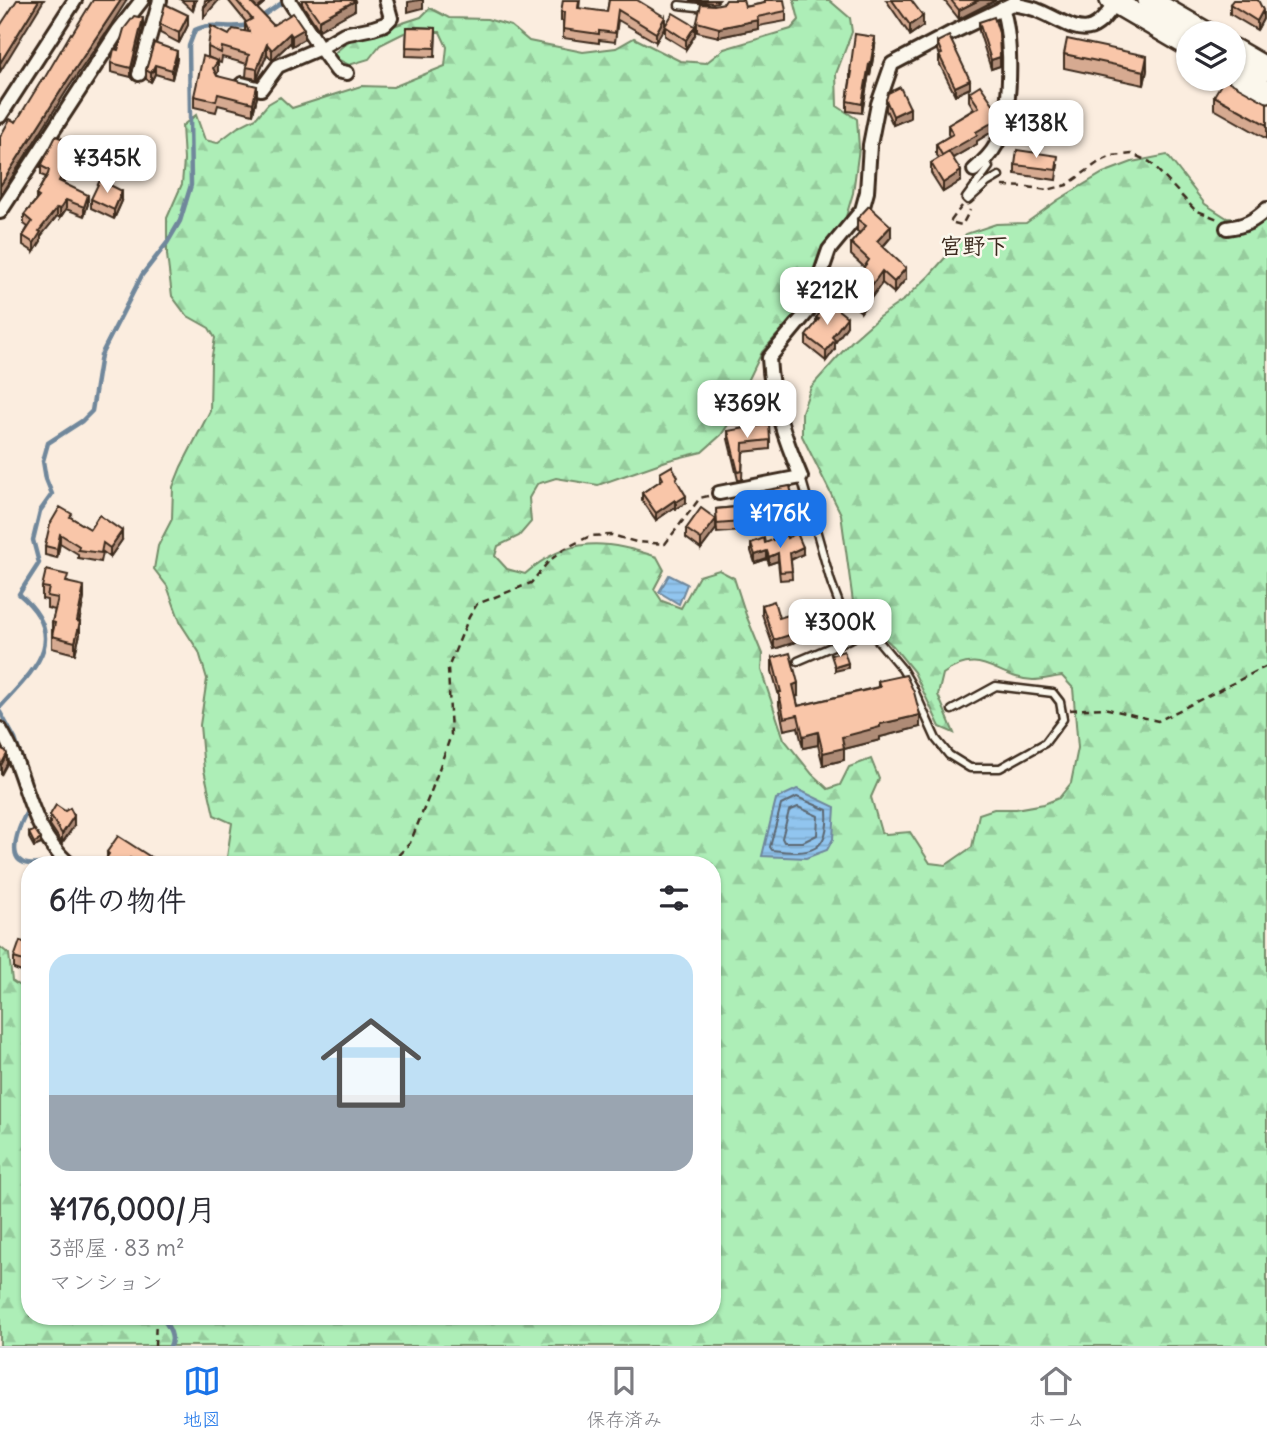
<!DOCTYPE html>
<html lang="ja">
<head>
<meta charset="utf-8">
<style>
	:root { --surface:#fff; --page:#f7f7f7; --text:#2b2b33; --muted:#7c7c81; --line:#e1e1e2; --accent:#1a73e8 }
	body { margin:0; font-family:Delius,"Klee One",sans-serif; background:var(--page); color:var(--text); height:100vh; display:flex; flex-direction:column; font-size:26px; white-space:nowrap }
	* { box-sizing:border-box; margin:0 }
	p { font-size:23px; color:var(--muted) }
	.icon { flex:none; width:38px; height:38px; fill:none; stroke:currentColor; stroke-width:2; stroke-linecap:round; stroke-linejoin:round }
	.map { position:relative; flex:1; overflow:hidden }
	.panel { position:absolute; left:21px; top:856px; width:700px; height:469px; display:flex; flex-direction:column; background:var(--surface); border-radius:28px; box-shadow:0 2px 5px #0004 }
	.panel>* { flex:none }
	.buttons { position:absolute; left:1176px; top:21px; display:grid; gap:14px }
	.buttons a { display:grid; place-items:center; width:70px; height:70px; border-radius:50%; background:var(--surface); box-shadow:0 2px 5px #0004; font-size:35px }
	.price { position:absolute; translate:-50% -60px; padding:0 16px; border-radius:14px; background:#fff; color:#222; font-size:23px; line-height:46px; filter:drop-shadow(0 2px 4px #0008) }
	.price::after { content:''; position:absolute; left:50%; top:42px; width:21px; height:16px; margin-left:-10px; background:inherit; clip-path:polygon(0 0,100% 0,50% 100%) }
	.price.selected { background:var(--accent); color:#fff }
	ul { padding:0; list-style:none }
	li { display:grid; align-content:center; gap:14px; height:371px; padding:0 28px }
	li span { display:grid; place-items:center; height:217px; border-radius:21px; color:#555 }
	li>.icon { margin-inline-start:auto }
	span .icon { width:126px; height:126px; fill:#fffc; stroke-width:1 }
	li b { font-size:30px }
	h2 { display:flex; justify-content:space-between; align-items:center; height:84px; padding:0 28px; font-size:30px }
	.tabs { display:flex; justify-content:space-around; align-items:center; height:98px; border-top:2px solid var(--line); background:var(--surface); font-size:19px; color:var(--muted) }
	.tabs a { display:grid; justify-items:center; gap:4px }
	.tabs .selected { color:var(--accent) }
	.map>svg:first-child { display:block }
</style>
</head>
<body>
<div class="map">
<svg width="1267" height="1346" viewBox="0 0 1267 1346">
	<defs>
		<pattern id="forest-firs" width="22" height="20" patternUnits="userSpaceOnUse" patternTransform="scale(1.75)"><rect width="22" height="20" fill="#adeeb7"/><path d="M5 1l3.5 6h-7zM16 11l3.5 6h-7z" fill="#96cc9d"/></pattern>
		<pattern id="water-rules" width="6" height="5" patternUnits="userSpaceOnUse" patternTransform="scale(1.75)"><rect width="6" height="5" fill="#91c5ef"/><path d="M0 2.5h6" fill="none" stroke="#7ea9cc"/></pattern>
	</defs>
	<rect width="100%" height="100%" fill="#fbeddf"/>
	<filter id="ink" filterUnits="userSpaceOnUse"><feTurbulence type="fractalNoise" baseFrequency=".0143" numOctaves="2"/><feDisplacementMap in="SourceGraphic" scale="14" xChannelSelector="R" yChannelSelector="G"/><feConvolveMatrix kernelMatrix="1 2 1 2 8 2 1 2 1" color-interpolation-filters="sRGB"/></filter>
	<g filter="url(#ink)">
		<path fill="url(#forest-firs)" stroke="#748c6a" stroke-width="2" d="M794,0H829L850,18L852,32L836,74L837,106L857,119L859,148L853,193L845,220L820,251L799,310L762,352L749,379L743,403L721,435L702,452L669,460L598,485L556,478L537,484L529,498L531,522L519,536L498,546L495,556L507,569L525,574C568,536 606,539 657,557L664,570L654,589L662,601L681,608L699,576L719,570L734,578L746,615L762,654L761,670L784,739L812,774L828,789L840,785L849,767L871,759L879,779L871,797L881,832L886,834L910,832L930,863L946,865L972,847L979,814L994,809H1016L1044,804L1059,798L1071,783L1078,748L1073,688L1062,676C1053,677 1042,680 1033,680C995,678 982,646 943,674L938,695L954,733L940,727L914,672L893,646L863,619L853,602L841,514L802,436V412L811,387L852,341L879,317L905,299L929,276L966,234L996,224L1026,223L1058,200L1103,173L1132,162L1167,155L1205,204L1227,218L1264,221L1267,219V1346H0V947L9,954L12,981L30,993V1316H712V864H226L232,823L214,815L204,770L200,725L207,679L199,652L181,624L167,586L154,569L158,546L172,519L173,487L181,467L210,411L211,361L215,338L209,328L186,315L172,296L167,255V218L182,184L184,160L182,126L196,115L205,140L217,143L238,127L256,118L268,104L280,97L292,108L361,86L393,87L445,66L447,47L440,32H406L380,45L369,59L349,65L331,56L350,40L421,17L430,8L449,18L487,19L511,26L529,41L583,52L616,48L634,38L680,61L706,63L724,49L791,29L799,20Z"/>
		<g fill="url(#water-rules)" stroke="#6f879b" stroke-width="2">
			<path d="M669,575L687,584L679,604L659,592Z"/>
			<path d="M797,789L835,807L833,839L827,850L806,858L762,856L776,799Z"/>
		</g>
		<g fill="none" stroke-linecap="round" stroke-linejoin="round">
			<g stroke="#5d6872" stroke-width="2">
				<path d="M797,797L827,810C830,853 810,855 772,850L770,847L781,805Z"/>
				<path d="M798,807L818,816L817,835L803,842H784L782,838L789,811Z"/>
			</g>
			<g stroke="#6f879b" stroke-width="4.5">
				<path d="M261,17L286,0"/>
				<path d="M0,707C35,669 71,638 19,594L39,563L33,540L40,511L52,494L46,479L43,461L48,443L82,421L92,411L101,355L142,275L167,243L180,221L191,185L189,46L195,30C212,21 230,30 248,25"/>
				<path d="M0,712L15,739L29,781"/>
				<path d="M29,808C22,820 6,854 22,862C28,866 38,864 45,864"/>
				<path d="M161,1316C167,1325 176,1335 170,1346"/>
			</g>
			<g stroke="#3b2a1e" stroke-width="11">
				<g id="lane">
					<path d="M679,5L706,8"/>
					<path d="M985,160L989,167L966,198L968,200L987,183L999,176"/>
					<path d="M852,638L860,632L876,638L902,669L912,686L936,739L949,755L970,768H1000L1045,743L1063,719L1060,702L1053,693L996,686L952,710"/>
					<path d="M798,661L852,638L831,582L801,477"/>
				</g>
			</g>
			<g stroke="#3b2a1e" stroke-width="18">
				<g id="street">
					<path d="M289,0L320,48L344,34L373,28L385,24L391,18L386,0"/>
					<path d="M1012,4C1021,6 1031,7 1039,11C1078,28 1089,45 1117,0"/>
					<path d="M139,74L160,0"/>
					<path d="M242,84L261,89L278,66L320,48L337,71L347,73"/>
					<path d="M0,116L75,0"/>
					<path d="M974,170C982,163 991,155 996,145C1012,118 1013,37 1002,8"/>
					<path d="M0,212L118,31L142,0"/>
					<path d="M1227,228C1245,226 1254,221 1267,209"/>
					<path d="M719,493L801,477C785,439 771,400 769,358L808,311L829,250L862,210L867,192L870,145L878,104L892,64L951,33L1012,4L1015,0"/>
					<path d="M0,729C29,775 26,826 69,864"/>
				</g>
			</g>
			<g stroke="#3b2a1e" stroke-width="26">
				<g id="highway">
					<path d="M1111,0L1188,45"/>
					<path d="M1149,0L1206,33"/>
					<path d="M1234,50L1267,69"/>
					<path d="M1234,72L1267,91"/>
				</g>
			</g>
			<g stroke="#3b2a1e" stroke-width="2.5" stroke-dasharray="7 5" stroke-linecap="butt">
				<path d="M1003,186L1028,187L1047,190L1067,185L1099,162L1112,156L1132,154L1150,162L1195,210L1218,219"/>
				<path d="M962,206L950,222L962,225L970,210"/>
				<path d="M1070,710L1104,708L1158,721L1267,666"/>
				<path d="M390,864L410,843L432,789L451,735L448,668L469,617L477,604L531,583L548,562L564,549L590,536L612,535L636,542L665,544L700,498L708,496"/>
				<path d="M155,1346L156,1316"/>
			</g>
			<use href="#lane" stroke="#fbf7ec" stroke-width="6"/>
			<use href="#street" stroke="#fbf7ec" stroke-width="12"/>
			<use href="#highway" stroke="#fbf7ec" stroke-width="21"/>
		</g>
		<g fill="#d6aa91" stroke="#3b2a1e" stroke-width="2">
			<path d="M181,0H196L193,11Z"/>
			<path d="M228,0H264V3L257,9L273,25L304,39L292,46L290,43L272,60L267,54L257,79L246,77L247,64L222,57L221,63L218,62V72L216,75L257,97L253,114L218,105L216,112L194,107V96L214,60L208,57V47L229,35L245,31V23L246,22Z"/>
			<path d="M302,0H354L355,10L319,30L302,4Z"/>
			<path d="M580,0L579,9L607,12L609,0L665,26L695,35L686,49L665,36V27L656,42L618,20L615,42L599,40V43L563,38V21H561V12Z"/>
			<path d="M689,0H719L717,2L713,3Z"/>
			<path d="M764,0L786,11V21L758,26V29L719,37L697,32V22L714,5L745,7L764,3Z"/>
			<path d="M886,0H911L923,26L910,35Z"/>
			<path d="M944,0H996L959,19Z"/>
			<path d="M1230,4L1263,19L1257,30L1230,14Z"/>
			<path d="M979,22L1000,66L991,69L979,31Z"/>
			<path d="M160,24L188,25L179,43L160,33Z"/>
			<path d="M407,27L436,28L435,57L406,56Z"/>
			<path d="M143,28L131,77L111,72V63L118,50Z"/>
			<path d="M937,42L970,88L955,95L939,63V56L937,50Z"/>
			<path d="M154,43L177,59L172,79L155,74L151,82L146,79V70Z"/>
			<path d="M875,46L870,76L869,73L862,113L847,111V101L850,81V72Z"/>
			<path d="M1064,54L1147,70L1144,85L1064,68Z"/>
			<path d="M969,92L996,118L993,131L977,141V144L953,158L961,181L943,192L931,173V163L939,158L936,154V144L949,136L948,134V125L974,109L969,101Z"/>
			<path d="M1214,96L1267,103V139L1214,109Z"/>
			<path d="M886,100L910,118L893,125L886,110Z"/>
			<path d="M1045,121L1031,143L1017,134V124Z"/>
			<path d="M68,150L65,155L70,166L63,182L88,204L84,216L66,209L60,218L57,216L41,236V241L34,252L23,245V236L28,227L24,224V215L36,200V195L46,177L41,175V166Z"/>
			<path d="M1015,165H1058L1056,180L1015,174Z"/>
			<path d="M91,199L122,201L114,219L91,208Z"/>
			<path d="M857,219L891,237L883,247L906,279L894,293L882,283L861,312L848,301V290L864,267L851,255V243L860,233L857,231Z"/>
			<path d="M816,318L847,326L835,343V349L826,361L806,345V336L816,323Z"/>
			<path d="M766,403L758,420L743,413V404Z"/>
			<path d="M728,431L770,440V449L743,452L742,480H738L728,439Z"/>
			<path d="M660,473L678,483L686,503L676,509L675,507L656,520L642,500V493L660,481Z"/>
			<path d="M745,494L794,514L741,527V531L717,533L716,509L745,506Z"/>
			<path d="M72,518L90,529L122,540L110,557L103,552L101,562L78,558V554L60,543L57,558L45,555V546Z"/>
			<path d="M686,529H716L701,549L686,538Z"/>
			<path d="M787,538L803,554L791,560L792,579L780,580L778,561L769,564L767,559L755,563L751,551V543H765Z"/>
			<path d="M68,582L84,598L79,621L80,634L75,654L52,648V622L55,610L47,608V600L42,599V587Z"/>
			<path d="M762,605L800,636L796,638V642L774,649L762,614Z"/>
			<path d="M772,658L798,696L796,697L798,706L878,687V681L920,727L880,737V740L844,749V760L823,765L818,745L803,748L798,727L784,730L779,705V696L772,671Z"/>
			<path d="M50,815L74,826L62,843L50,825Z"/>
			<path d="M29,833L41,844L34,847L29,838Z"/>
			<path d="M107,852L157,861L170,864H104V862L107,858Z"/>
			<path d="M30,944V981H29V975L14,969V958Z"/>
		</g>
		<g fill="#ae8b76" stroke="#3b2a1e" stroke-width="2">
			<path d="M39,0H44L0,72V63Z"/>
			<path d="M121,0H127L111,25L67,90L0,196V186L67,81Z"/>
			<path d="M193,0H196L193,11Z"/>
			<path d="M210,0H219L204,17V7Z"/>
			<path d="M256,0H264V3L252,13V3Z"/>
			<path d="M419,0H423V8L408,12V2Z"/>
			<path d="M979,0H996L959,19V10Z"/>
			<path d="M355,1V10L319,30V20Z"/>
			<path d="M1263,10V19L1257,30V21Z"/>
			<path d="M188,15V25L179,43V33Z"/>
			<path d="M923,16V26L910,35V25Z"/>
			<path d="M665,17V26L656,42V33Z"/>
			<path d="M143,18V28L131,77V68Z"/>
			<path d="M758,20V29L719,37V28Z"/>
			<path d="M695,26V35L686,49V40Z"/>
			<path d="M304,29V39L292,46V36Z"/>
			<path d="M290,33V43L272,60V50Z"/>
			<path d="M875,37V46L870,76V67Z"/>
			<path d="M267,44V54L257,79V69Z"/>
			<path d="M177,51V59L172,79V70Z"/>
			<path d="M1147,56V70L1144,85V71Z"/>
			<path d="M1000,57V66L991,69V60Z"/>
			<path d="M218,61V72L213,79V68Z"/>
			<path d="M869,64V73L862,113V104Z"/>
			<path d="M155,65V74L151,82V73Z"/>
			<path d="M970,80V88L955,95V87Z"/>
			<path d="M257,86V97L253,114V103Z"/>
			<path d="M910,108V118L893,125V116Z"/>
			<path d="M996,108V118L993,131L977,141V144L942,164V155L976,132Z"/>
			<path d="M1045,112V121L1031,143V133Z"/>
			<path d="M68,141V150L62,162V153Z"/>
			<path d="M70,157V166L59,190V181Z"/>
			<path d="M961,171V181L943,192V183Z"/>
			<path d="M122,191V201L114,219V210Z"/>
			<path d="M88,195V204L84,216V207Z"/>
			<path d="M66,200V209L60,218V209Z"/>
			<path d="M57,208V216L41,236V241L34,252V243L39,231Z"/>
			<path d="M891,226V237L877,253V241Z"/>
			<path d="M906,268V279L894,293V282Z"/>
			<path d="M882,271V283L861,312V300Z"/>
			<path d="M847,317V326L835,343V349L826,361V351L832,337Z"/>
			<path d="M766,394V403L758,420V411Z"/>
			<path d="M686,496V503L676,509V502Z"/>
			<path d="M675,500V507L656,520V513Z"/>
			<path d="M794,504V514L741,527V518Z"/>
			<path d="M716,519V529L701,549V539Z"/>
			<path d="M122,531V540L110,557V548Z"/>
			<path d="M60,534V543L57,558V549Z"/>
			<path d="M803,547V554L790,560V553Z"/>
			<path d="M767,551V559L755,563V555Z"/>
			<path d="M778,553V561L769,564V557Z"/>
			<path d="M84,586V598L77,633V621Z"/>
			<path d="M80,622V634L75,654V642Z"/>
			<path d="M800,627V636L796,638V642L774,649V640Z"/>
			<path d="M848,663V668L835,671V667Z"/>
			<path d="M798,683V696L793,697V685Z"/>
			<path d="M920,715V727L880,737V740L844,749V760L823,765V753L842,737L880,724Z"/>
			<path d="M818,732V745L803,748V736Z"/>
			<path d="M7,754V764L1,775V765Z"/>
			<path d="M74,816V826L62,843V834Z"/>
			<path d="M41,839V844L34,847V843Z"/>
		</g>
		<g fill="#f9c6a9" stroke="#3b2a1e" stroke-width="2">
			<path d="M17,0H39L0,63V26Z"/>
			<path d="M93,0H121L67,81L0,186V137L10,119L16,122L43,78L44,79L71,33L72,34Z"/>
			<path d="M205,0H210L204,7Z"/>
			<path d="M236,0H256L252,3L273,25L293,13L304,29L292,36L290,33L272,50L267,44L257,69L246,67L249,55L222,47L221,53L208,47L211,26L229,35L233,29L249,32L245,23L252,19Z"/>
			<path d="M305,0H354L355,1L319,20Z"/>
			<path d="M563,0H579L578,8L607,12L609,0H637L665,17L656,33L618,10L615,33L599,31V34L563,29L564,12H561Z"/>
			<path d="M726,0H743L745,7L765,3L764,0H784L786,11L757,17L758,20L719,28L697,22L701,4L714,5L724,3Z"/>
			<path d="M892,0H911L923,16L910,25Z"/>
			<path d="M951,0H979L959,10Z"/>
			<path d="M1233,0H1258L1263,10L1257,21L1230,4Z"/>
			<path d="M165,4L188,15L179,33L160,24Z"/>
			<path d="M673,13L695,26L686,40L665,26Z"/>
			<path d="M134,16L143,18L131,68L111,63L114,49L118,50L124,29Z"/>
			<path d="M994,17L999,33L1000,57L991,60L979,22Z"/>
			<path d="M407,27L436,28L435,48L406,47Z"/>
			<path d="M855,34L875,37L870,67L869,64L862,104L847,101L852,72H850Z"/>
			<path d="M949,36L970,80L955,87L939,55L942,54L937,42Z"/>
			<path d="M1067,39L1147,56L1144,71L1064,54Z"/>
			<path d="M154,43L177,51L172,70L155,65L151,73L146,70Z"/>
			<path d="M203,56L218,61L213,68L217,76L257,86L253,103L218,94L216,101L194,96Z"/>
			<path d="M1224,79L1267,103V125L1214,96Z"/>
			<path d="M980,85L996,108L993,122L976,132L977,135L942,155L936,144L953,134L948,125L979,107L969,92Z"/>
			<path d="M900,87L910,108L893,116L886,100L888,93Z"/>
			<path d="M1031,103L1045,112L1031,133L1017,124Z"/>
			<path d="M56,136L68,141L62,153L70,157L59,181L88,195L84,207L66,200L60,209L57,208L39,231L41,232L34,243L23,236L32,222L24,215L39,197L36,195L48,174L49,170L41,166Z"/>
			<path d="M1017,150L1058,156L1056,170L1015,165Z"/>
			<path d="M949,152L961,171L943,183L931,163Z"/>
			<path d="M100,180L122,191L114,210L91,199Z"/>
			<path d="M869,206L891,226L877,241L906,268L894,282L882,271L861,300L848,290L869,260L851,243L866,226L857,219Z"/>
			<path d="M828,302L847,317L832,337L835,340L826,351L806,336L819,319L816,318Z"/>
			<path d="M751,387L766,394L758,411L743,404Z"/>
			<path d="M769,424L770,440L743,443L742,471L738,472L728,431Z"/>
			<path d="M672,466L678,477L676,479L686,496L676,502L675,500L656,513L642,493L663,479L660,473Z"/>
			<path d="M790,486L794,504L741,518V522L717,524L716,509L747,506L745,494Z"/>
			<path d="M60,507L72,514L70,517L90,529L99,515L122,531L110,548L103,543L101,553L78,550L79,546L60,534L57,549L45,546L50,524Z"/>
			<path d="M701,508L716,519L701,539L686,529Z"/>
			<path d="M797,533L803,547L790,553L792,571L780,572L778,553L769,557L767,551L755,555L751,543L764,538L765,543L786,535L787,538Z"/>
			<path d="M46,570L68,575L66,582L84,586L77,621L80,622L75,642L52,636L55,623L52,622L58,598L47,596L49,588L42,587Z"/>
			<path d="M774,601L779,618L795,613L800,627L795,629L796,633L774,640L762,605Z"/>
			<path d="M844,651L848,663L835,667L831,655Z"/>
			<path d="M790,653L798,683L793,685L798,706L880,687L878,681L906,675L914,692L920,715L880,724V727L842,737L844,748L823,753L818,732L803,736L798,715L784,718L779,692H781L772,658Z"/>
			<path d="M0,748L6,751L7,754L1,765H0Z"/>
			<path d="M56,805L65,811L70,808L74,816L62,834L50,815Z"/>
			<path d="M35,830L41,839L34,843L29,833Z"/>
			<path d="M118,836L157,861L170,862V864H140L130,858L126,864L120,862L119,864H108L104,862L109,854L107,852Z"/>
			<path d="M20,941L30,944V963L14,958Z"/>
		</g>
	</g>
	<g text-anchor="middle" stroke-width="5" stroke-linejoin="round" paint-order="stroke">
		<g font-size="23" font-weight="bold" fill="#3b2a1e" stroke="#fbf7ec">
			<text x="974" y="254">宮野下</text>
		</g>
	</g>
</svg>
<div class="buttons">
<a><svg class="icon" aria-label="layers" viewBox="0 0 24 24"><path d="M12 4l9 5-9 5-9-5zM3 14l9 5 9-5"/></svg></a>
</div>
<b class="price" style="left:1036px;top:160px">¥138K</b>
<b class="price" style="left:107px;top:195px">¥345K</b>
<b class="price" style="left:827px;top:327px">¥212K</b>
<b class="price" style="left:747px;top:440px">¥369K</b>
<b class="price selected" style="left:780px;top:550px">¥176K</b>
<b class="price" style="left:840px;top:659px">¥300K</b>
<section class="panel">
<h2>6件の物件<svg class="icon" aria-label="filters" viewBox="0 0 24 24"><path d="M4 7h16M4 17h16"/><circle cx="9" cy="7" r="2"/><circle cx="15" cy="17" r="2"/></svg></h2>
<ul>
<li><span style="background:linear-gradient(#bfe0f5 65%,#9aa5b1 0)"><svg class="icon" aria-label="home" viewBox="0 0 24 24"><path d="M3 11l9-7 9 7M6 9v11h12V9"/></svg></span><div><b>¥176,000/月</b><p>3部屋 · 83 m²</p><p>マンション</p></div></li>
</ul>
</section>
</div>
<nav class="tabs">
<a class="selected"><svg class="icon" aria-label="map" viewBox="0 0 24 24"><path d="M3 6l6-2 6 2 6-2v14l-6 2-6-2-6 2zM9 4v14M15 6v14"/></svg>地図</a>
<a><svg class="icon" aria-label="saved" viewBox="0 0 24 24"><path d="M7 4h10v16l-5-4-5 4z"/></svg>保存済み</a>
<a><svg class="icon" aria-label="home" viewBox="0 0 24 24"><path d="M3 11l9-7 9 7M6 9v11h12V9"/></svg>ホーム</a>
</nav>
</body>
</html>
